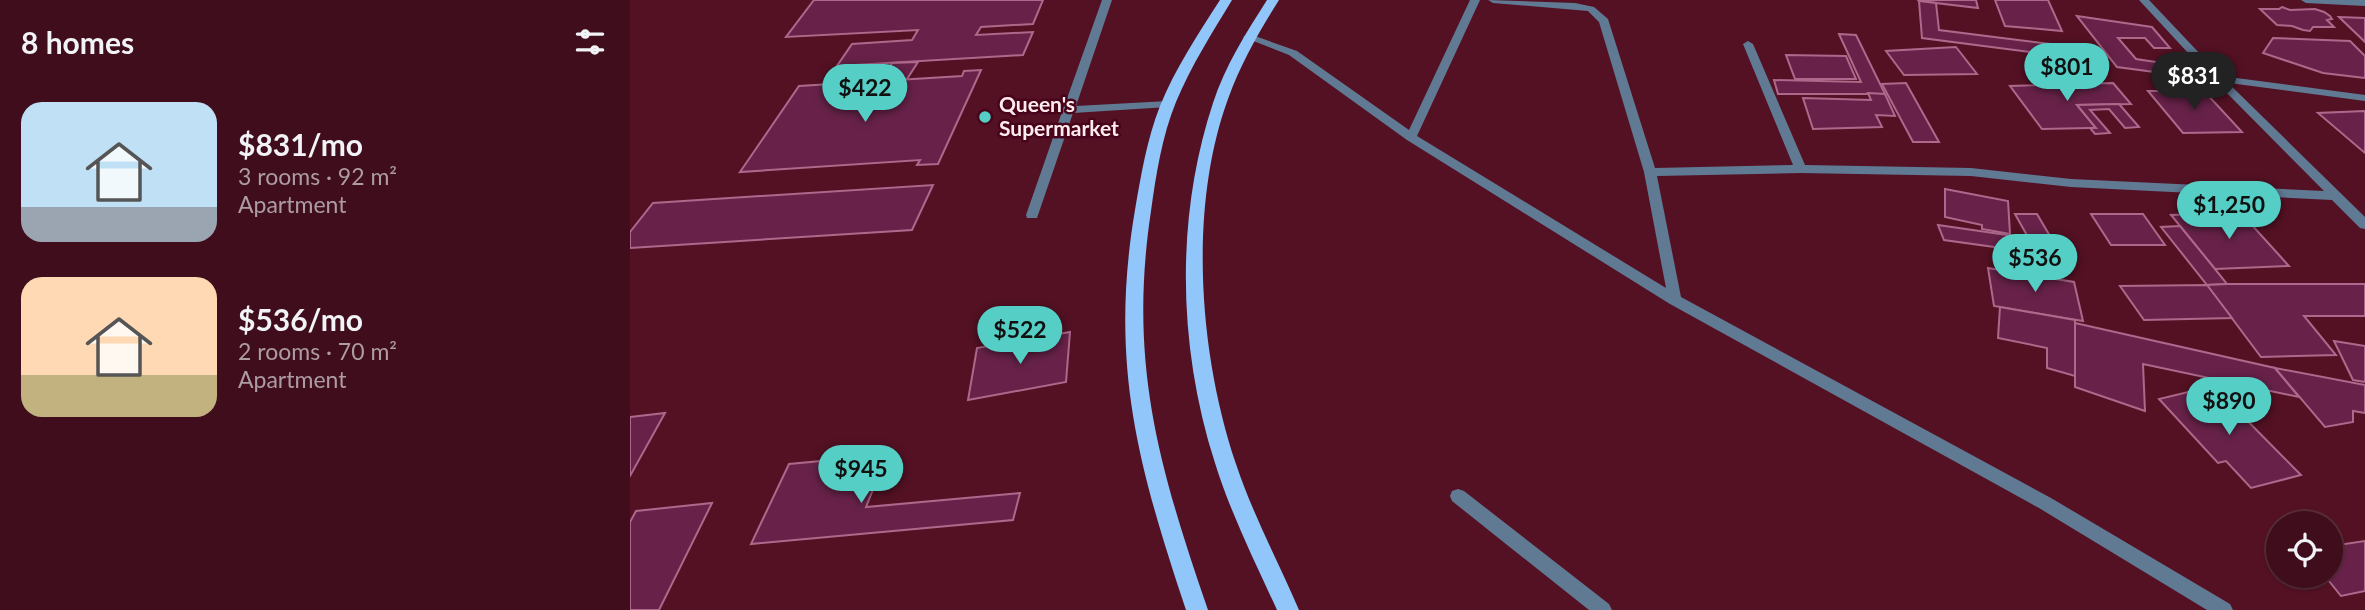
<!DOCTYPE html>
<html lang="en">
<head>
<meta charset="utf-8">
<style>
	:root { --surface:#3f0d1b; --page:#461624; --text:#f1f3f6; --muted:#ad9ca3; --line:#582d3a; --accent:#55cec6 }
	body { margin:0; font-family:Lato,sans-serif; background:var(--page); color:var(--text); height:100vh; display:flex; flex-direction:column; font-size:26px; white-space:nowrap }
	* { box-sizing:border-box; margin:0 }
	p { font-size:23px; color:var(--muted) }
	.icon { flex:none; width:38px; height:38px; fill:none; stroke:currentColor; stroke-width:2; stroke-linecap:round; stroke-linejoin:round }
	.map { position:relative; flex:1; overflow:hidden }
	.panel { display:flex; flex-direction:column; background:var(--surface); width:630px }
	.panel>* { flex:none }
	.fabs { position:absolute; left:1636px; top:511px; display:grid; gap:14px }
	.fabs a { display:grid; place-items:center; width:77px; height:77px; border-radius:50%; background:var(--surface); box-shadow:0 2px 5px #0004,0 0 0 2px var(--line); font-size:35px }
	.price { position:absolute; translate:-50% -60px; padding:0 16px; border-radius:24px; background:var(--accent); color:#111; font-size:23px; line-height:46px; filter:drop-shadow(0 2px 4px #0008) }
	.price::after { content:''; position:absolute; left:50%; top:42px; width:21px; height:16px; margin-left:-10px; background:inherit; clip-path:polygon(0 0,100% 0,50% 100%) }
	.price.on { background:#222; color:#fff }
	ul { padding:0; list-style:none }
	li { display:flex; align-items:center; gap:21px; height:175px; padding:0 21px }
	li span { display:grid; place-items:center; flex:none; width:196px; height:140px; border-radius:21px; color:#555 }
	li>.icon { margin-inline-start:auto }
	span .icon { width:84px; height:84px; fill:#fffc; stroke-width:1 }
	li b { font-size:30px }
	h2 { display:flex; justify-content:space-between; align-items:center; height:84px; padding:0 21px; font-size:30px }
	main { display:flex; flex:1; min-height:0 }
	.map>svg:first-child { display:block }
</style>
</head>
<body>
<main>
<section class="panel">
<h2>8 homes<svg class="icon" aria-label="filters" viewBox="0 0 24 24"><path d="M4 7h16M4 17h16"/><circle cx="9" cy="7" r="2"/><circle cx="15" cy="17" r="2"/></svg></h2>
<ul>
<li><span style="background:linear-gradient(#bfe0f5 75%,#9aa5b1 0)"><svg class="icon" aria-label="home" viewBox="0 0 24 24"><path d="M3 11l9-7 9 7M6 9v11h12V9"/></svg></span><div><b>$831/mo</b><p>3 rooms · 92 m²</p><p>Apartment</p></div></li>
<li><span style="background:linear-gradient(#ffd9b3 70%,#c2b280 0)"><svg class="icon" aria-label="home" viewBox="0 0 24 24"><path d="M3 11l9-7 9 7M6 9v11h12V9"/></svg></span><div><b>$536/mo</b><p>2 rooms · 70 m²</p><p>Apartment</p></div></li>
</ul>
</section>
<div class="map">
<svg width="1735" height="610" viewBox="0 0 1735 610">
	<rect width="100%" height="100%" fill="#541124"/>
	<g fill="#682249" stroke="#ad688b" stroke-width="2">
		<path d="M184,0H413L403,24L351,27L346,35L403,32L393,55L207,66L222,44L282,40L288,30L156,37Z"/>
		<path d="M1288,0H1346L1348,8L1289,1Z"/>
		<path d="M1365,0H1418L1432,31L1375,26Z"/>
		<path d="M1289,1L1306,3L1309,30L1436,46L1439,57L1292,38Z"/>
		<path d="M1652,7L1660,10L1685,9L1694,12L1700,16L1702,19L1697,20L1704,27H1683L1680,31L1673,30L1662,26L1647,25L1630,9H1649Z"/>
		<path d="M1447,16L1522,27L1540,48H1524L1515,38H1488L1506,59L1559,67L1570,78L1487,67Z"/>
		<path d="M1709,17L1735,18V42Z"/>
		<path d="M1209,34L1226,35L1255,94H1148L1144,80L1231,82Z"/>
		<path d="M1643,38L1720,41L1735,56V78L1693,73L1633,53Z"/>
		<path d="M1326,47L1347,74L1274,75L1256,51Z"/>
		<path d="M1156,55L1216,56L1226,79H1165Z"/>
		<path d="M288,62L277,79L250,81L262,63Z"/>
		<path d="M351,70L308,164L287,165L290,160L110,172L169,86L332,76L334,71Z"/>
		<path d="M1276,83L1309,142H1283L1252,84Z"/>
		<path d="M1483,83L1501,104L1447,105L1466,128H1460L1412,129L1380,86Z"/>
		<path d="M1518,91H1574L1612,132L1553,133Z"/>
		<path d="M1238,93L1255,94L1265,116L1246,115L1252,127L1183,129L1173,98L1241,100Z"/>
		<path d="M1489,104L1509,127L1495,128L1479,109L1460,110L1480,133L1465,134L1460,128H1466L1447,105Z"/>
		<path d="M1735,111V153L1688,113Z"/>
		<path d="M303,185L282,230L0,248V232L23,203Z"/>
		<path d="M1315,189L1378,201L1380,234L1352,229V225L1315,217Z"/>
		<path d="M1611,213L1659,266L1585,269L1541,215Z"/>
		<path d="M1385,214H1407L1430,253H1407Z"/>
		<path d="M1461,214H1513L1535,245H1481Z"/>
		<path d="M1308,225L1398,238L1407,253L1314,240Z"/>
		<path d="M1550,226L1585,269L1597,284L1577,285L1531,227Z"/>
		<path d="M1358,268L1444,282L1453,321L1364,306Z"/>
		<path d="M1597,284H1735V316H1674L1706,355L1631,357L1577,285Z"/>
		<path d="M1577,285L1602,318L1514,320L1490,286Z"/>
		<path d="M1370,307L1445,320V376L1417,368V348L1368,338Z"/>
		<path d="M1445,323L1645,368L1669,397L1513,364L1515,411L1445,387Z"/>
		<path d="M440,332L436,382L338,400L347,348Z"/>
		<path d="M1704,341L1735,346V382L1723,380Z"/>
		<path d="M1645,368L1735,385V413L1723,411V422L1695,427Z"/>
		<path d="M1583,386L1671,475L1621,488L1596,461L1588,463L1529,399Z"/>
		<path d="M35,413L0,476V417Z"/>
		<path d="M257,455L236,507L390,493L383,520L121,544L159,464Z"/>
		<path d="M82,503L29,610H0V522L6,511Z"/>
		<path d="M1735,541V591L1711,596L1695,576H1701V546Z"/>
	</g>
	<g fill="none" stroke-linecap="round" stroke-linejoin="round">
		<path fill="#617a94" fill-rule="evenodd" d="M472,0H482L446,106L538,101L544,104L538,107L443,113L408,215L407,218H397L396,215L432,112L430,110L434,107Z"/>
		<g fill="#617a94" fill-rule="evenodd">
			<path d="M840,0H850L787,136L1036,288L1014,172L969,22L958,11L863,3L858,0L945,3L964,7L978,19L1025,168L1163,165L1113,44L1118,41L1123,44L1175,165L1341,168L1441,179L1694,191L1583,79L1588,76L1592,77L1735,217V229L1730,228L1702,200L1441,187L1341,176L1171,173L1027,176L1051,297L1421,498L1600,604L1603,610H1577L1409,508L1040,304L777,140L659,55L613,37L618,34L622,35L667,51L779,130Z"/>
			<path d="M1671,0H1735V6L1676,3Z"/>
			<path d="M828,489L834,491L979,604L982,610H959L822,501L820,496L822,491Z"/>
		</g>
		<path fill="#617a94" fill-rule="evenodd" d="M1509,0H1519L1591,76L1735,95V101L1584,81Z"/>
		<g fill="#91c6fb" fill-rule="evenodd">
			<path d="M590,0H602C582,33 561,66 546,102C532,136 526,175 521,211C498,364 529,467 578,610H556C508,466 479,363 505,210C511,175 517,139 530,106C545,69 568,34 590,0Z"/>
			<path d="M637,0H649C629,32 611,63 598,99C558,208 569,355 606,464C623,515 648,561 669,610H647C625,562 601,514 585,463C548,348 545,218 583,103C595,66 616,33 637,0Z"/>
		</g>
	</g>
	<circle fill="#55cec6" stroke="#48041a" stroke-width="2.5" cx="355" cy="117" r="7"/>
	<g text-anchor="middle" stroke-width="5" stroke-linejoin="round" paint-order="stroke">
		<g font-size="21" font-weight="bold" fill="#feecee" stroke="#48041a" text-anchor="start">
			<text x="369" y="112">Queen's<tspan x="369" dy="24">Supermarket</tspan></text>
		</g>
	</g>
</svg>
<div class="fabs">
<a><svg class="icon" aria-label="locate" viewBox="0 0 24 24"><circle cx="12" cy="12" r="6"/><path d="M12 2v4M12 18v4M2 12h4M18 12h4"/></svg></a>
</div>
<b class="price" style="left:1437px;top:103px">$801</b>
<b class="price on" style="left:1564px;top:112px">$831</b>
<b class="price" style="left:235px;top:124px">$422</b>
<b class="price" style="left:1599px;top:241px">$1,250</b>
<b class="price" style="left:1405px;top:294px">$536</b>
<b class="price" style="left:390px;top:366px">$522</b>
<b class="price" style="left:1599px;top:437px">$890</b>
<b class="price" style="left:231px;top:505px">$945</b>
</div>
</main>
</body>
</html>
